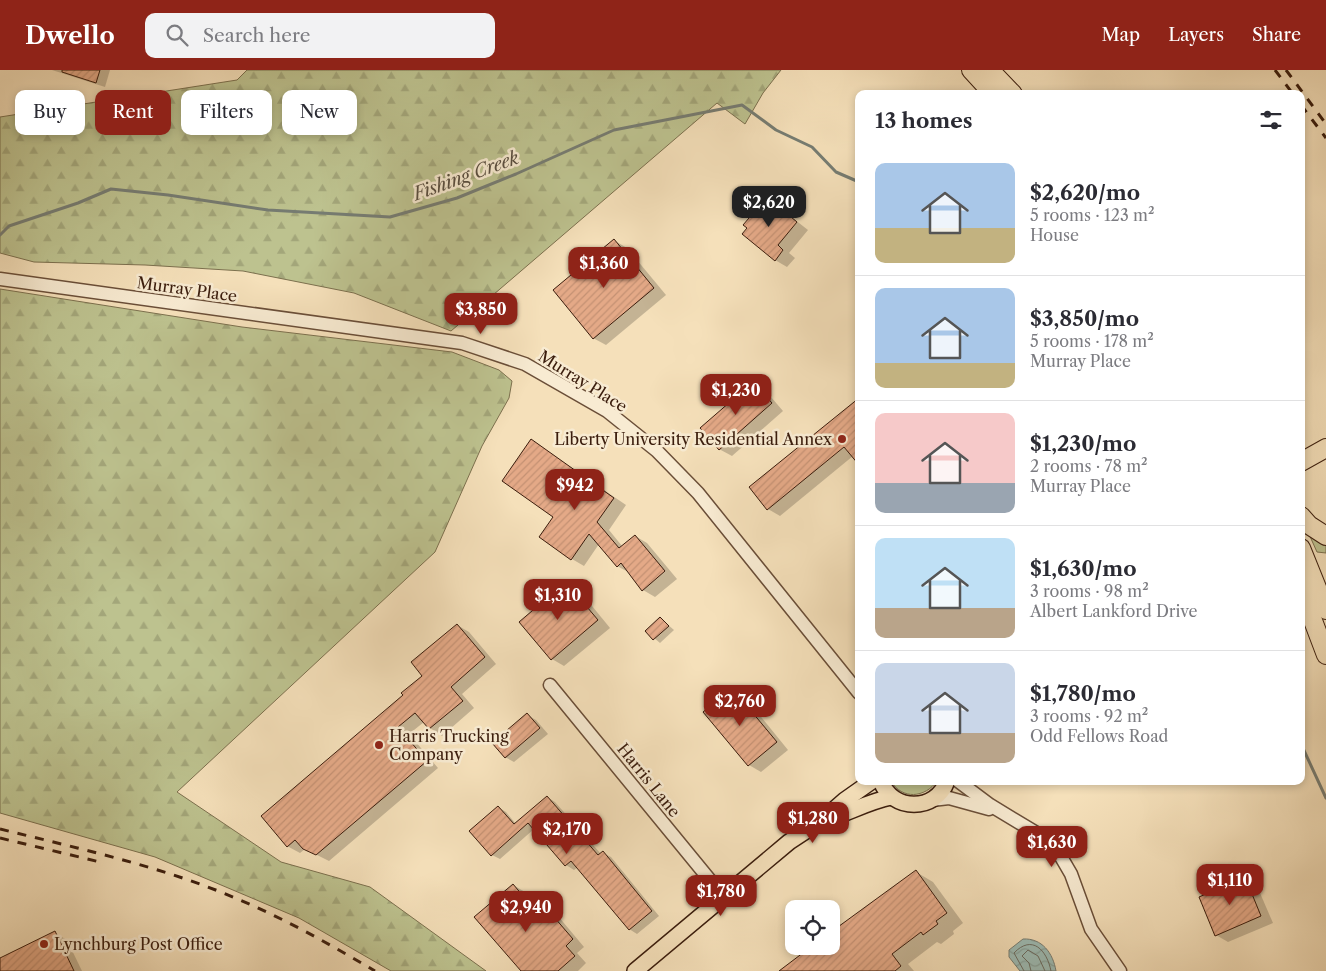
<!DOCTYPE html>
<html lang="en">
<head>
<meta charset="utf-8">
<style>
	:root { --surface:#fff; --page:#f2f2f3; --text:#2b2b33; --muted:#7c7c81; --line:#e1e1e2; --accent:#8f2418 }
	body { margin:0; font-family:"Libre Caslon Text",serif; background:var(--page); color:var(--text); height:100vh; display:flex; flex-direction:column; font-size:19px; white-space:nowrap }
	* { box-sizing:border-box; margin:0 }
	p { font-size:16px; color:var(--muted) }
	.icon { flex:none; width:28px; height:28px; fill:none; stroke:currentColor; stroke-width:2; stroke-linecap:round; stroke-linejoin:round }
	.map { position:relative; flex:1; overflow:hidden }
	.details { position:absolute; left:855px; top:20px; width:450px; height:695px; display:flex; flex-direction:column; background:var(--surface); border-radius:10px; box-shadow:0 2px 8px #0003 }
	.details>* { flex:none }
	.banner { position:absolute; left:15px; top:20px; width:475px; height:45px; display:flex; gap:10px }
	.tools { position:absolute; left:785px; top:830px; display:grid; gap:10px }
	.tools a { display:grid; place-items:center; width:55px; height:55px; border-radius:10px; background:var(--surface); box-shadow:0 2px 8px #0003; font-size:25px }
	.price { position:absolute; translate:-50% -42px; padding:0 11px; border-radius:10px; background:var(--accent); color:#fff; font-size:16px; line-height:32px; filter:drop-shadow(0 1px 2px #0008) }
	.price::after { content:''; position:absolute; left:50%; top:30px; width:15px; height:11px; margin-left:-8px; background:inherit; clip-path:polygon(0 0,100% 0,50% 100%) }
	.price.on { background:#222; color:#fff }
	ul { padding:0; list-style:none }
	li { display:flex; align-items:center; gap:15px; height:125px; padding:0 20px }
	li+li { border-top:1px solid var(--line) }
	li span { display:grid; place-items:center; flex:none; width:140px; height:100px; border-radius:10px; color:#555 }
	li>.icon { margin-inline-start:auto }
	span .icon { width:60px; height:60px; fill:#fffc; stroke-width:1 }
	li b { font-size:21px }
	h2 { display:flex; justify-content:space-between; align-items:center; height:60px; padding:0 20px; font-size:21px }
	.chip { padding:0 18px; border-radius:10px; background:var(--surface); box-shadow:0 2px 8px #0003; font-size:18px; line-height:45px }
	.chip.on { background:var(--accent); color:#fff }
	header { display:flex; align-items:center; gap:30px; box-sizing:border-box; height:70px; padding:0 25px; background:var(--accent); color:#fff }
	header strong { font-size:24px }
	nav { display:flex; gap:28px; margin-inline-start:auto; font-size:18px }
	.search { width:350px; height:45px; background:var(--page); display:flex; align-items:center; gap:12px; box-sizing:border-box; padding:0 18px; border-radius:10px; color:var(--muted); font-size:19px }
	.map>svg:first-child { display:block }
</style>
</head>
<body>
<header>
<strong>Dwello</strong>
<div class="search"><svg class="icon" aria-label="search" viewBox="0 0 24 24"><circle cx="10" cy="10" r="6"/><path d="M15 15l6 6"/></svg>Search here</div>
<nav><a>Map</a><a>Layers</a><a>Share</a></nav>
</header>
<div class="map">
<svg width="1326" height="901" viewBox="0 0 1326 901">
	<defs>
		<pattern id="forest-firs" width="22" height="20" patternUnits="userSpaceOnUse" patternTransform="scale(1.25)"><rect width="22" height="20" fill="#bdc28f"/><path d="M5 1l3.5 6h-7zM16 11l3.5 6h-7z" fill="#a3a67a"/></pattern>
		<pattern id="water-waves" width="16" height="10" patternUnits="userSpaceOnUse" patternTransform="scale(1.25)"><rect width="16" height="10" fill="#9dbcb5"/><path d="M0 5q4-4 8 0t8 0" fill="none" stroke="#88a19a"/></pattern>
		<pattern id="building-hatch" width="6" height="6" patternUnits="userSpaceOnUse" patternTransform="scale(1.25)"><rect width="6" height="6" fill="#e4a987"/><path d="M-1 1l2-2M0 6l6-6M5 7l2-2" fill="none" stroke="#c49173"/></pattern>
	</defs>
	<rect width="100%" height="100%" fill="#f5e0ba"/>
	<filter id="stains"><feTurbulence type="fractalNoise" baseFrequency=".004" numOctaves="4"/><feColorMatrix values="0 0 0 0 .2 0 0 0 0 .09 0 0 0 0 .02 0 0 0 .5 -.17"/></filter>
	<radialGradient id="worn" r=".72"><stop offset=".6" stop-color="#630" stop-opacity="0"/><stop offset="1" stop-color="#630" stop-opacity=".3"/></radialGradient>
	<g fill="#bdc28f" stroke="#7c704e">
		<path d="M1308,462L1326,472V483L1317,482Z"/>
		<path d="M891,711H937C925,728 902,730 891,711Z"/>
	</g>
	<g fill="url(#forest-firs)" stroke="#7c704e">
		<path d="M247,0H781L763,23L745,54L717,33L451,261L354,223L243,201L145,195L34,192L0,183V47L237,10Z"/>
		<path d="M0,219L242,257L452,282L499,300L512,311L509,328L482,376L435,482L177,722L281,792L370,817L486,901H391L299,848L155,787L0,743Z"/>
	</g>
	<path fill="url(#water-waves)" stroke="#767c72" d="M1023,869C1042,868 1053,883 1056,901H1020L1009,887V880Z"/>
	<g fill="#0003">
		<path d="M52,0H110L105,17Z"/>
		<path d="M767,128L808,160L789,183L795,188L787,197L775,190Z"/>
		<path d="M615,171L627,178L666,225L606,275L593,268Z"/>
		<path d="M753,313L765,320L783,341L732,386L719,379Z"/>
		<path d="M859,329L853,386L780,446L768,439L751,417Z"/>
		<path d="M532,371L626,435L609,460L622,476L635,466L647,473L677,509L655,527L643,520L630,503L617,496L599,474L584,496L572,489L555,447Z"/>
		<path d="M566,513L579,520L610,558L564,596L552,589L521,552Z"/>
		<path d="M660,548L674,560L660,573L646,561Z"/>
		<path d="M457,555L469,562L496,594L462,624L474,638L442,666L430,658L424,652L409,664L438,698L329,791L305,779L300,783L287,776L405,625L424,606Z"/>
		<path d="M732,619L744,626L788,680L761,702L749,695L705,642Z"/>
		<path d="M527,645L536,650L548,664L514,692L505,687Z"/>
		<path d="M547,727L555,732L601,784L603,783L611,787L659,846L637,864L629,859L578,797L574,800L566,795L534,759L500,789L492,785L498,737L506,742L516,754Z"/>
		<path d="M916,802L933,812L963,853L953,861L954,864L941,874L937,872L908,894L914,901H781L831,876Z"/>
		<path d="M1245,809L1257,816L1273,853L1228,872L1216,865Z"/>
		<path d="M513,815L525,822L537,837L541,833L553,840L584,877L577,883L586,893L578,901H522Z"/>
		<path d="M55,863L67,870L82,901H0V889Z"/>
	</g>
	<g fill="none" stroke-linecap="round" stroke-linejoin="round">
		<g stroke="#6c6c61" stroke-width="1">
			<path d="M1024,901L1014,883C1032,864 1047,880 1051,901"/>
			<path d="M1031,901L1029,893L1022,886L1028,880L1038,886L1045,901"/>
		</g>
		<g stroke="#767c72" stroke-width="3">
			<path d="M0,165L9,156L78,133L111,119L168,125L268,140L390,147L457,128L516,104L614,60L742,35L776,60L812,77L836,102L859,112"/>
			<path d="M1301,674L1326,728"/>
		</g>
	</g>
	<g fill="url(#building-hatch)" stroke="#3b1d0d">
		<path d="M62,0H100L96,13L62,2Z"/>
		<path d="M767,127L797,152L778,175L783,180L775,191L742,164L747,158L743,155Z"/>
		<path d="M614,169L654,218L593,269L553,220Z"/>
		<path d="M753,312L772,333L719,380L700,358Z"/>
		<path d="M859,328V395L844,377L767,440L749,417Z"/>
		<path d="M531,369L614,428L597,452L619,478L635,465L665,501L642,521L621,493L617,497L589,464L571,490L539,467L553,447L502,411Z"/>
		<path d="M566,512L598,550L551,590L519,552Z"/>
		<path d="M660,547L669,556L653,570L645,561Z"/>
		<path d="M457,554L485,587L451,617L463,631L429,659L415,643L398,657L427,691L316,785L303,779L295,770L287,777L261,746L403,625L401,623L422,606L411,592Z"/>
		<path d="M732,618L777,672L748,696L703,642Z"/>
		<path d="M527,643L540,658L505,688L492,673Z"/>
		<path d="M547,726L598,785L603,781L652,841L629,860L571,791L565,796L528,753L491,786L469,761L498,736L514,754Z"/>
		<path d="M916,800L947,843L936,851L938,854L923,865L921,862L892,884L901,896L895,901H779L812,876H831V862Z"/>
		<path d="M1245,807L1261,846L1215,866L1199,827Z"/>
		<path d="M513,814L533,838L541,832L573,869L566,876L575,886L558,901H521L474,847Z"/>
		<path d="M55,861L74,901H0V888Z"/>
	</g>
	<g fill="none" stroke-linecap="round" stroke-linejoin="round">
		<g stroke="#6a4e38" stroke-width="15">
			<g id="minor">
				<path d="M0,209L462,273L525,294L607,341L657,381L698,423L859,623"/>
				<path d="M550,615L723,826"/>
				<path d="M958,711L990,735L1053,773L1071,804L1091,859L1120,901"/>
				<path d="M932,730L949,728L989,739"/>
			</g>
		</g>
		<g stroke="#3b1d0d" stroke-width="18">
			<g id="major">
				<path d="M881,711C892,742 936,742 947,711"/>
				<path d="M825,750C849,743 867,732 891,727"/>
				<path d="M635,901L789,772L821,751L845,730L872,711"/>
			</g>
		</g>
		<g stroke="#3b1d0d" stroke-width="20">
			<g id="highway">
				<path d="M971,0L993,24"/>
				<path d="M990,0L1013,24"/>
				<path d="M1301,392L1326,378"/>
				<path d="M1301,446L1309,455L1326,466"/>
				<path d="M1301,478L1326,540"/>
				<path d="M1301,519L1326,585"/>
			</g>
		</g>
		<use href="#minor" stroke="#f8ebd2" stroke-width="12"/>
		<use href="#major" stroke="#f5e0ba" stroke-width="15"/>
		<use href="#highway" stroke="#f5e0ba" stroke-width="18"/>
		<g stroke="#3b1d0d" stroke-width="3" stroke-dasharray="9 9" stroke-linecap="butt">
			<path d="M1275,0L1293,24"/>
			<path d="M1286,0L1326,54"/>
			<path d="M1301,35L1326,68"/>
			<path d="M0,759C81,779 164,797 240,830C287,850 331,875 375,901"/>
			<path d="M0,768L100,792"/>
		</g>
	</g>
	<g fill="#8f2418" stroke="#f8ebd2" stroke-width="2">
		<circle cx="842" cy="369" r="5"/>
		<circle cx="379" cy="675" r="5"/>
		<circle cx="44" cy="874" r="5"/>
	</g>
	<g text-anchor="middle" stroke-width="5" stroke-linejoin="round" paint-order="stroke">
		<g font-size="16" fill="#3b1d0d" stroke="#f8ebd2">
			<text transform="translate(187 219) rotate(8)" y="6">Murray Place</text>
			<text transform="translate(583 311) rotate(32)" y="6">Murray Place</text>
			<text transform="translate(649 710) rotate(51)" y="6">Harris Lane</text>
		</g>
		<g font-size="16" fill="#3b1d0d" stroke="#f8ebd2" text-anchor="start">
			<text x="832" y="375" text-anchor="end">Liberty University Residential Annex</text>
			<text x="389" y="672">Harris Trucking<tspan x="389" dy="18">Company</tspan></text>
			<text x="54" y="880">Lynchburg Post Office</text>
		</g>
		<g font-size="18" font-style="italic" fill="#584d3f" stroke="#f8ebd2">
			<text transform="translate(466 106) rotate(-20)" y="6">Fishing Creek</text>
		</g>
	</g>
	<rect width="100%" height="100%" filter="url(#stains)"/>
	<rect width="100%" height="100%" fill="url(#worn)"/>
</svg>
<div class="tools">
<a><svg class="icon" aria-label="locate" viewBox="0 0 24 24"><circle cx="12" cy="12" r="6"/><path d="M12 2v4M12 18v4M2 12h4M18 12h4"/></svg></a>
</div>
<b class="price on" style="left:769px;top:158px">$2,620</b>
<b class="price" style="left:604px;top:219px">$1,360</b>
<b class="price" style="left:481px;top:265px">$3,850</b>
<b class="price" style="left:736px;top:346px">$1,230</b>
<b class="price" style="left:575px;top:441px">$942</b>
<b class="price" style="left:558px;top:551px">$1,310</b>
<b class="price" style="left:740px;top:657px">$2,760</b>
<b class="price" style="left:813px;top:774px">$1,280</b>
<b class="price" style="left:567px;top:785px">$2,170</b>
<b class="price" style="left:1052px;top:798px">$1,630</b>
<b class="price" style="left:1230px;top:836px">$1,110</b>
<b class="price" style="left:721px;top:847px">$1,780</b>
<b class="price" style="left:526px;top:863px">$2,940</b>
<div class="banner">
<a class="chip">Buy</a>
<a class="chip on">Rent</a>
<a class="chip">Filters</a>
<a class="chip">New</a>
</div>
<section class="details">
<h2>13 homes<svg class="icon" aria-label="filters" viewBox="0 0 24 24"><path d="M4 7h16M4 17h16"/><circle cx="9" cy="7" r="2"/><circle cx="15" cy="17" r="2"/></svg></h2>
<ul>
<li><span style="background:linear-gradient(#a9c7e8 65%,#c2b280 0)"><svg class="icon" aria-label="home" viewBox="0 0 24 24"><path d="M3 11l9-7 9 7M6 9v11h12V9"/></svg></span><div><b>$2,620/mo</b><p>5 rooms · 123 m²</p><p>House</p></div></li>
<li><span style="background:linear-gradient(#a9c7e8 75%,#c2b280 0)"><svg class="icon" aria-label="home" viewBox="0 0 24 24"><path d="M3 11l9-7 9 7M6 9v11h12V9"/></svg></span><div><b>$3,850/mo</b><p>5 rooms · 178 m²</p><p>Murray Place</p></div></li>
<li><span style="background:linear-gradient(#f6c9c9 70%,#9aa5b1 0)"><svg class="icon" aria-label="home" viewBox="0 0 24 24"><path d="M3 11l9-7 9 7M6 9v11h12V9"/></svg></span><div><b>$1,230/mo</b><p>2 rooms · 78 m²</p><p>Murray Place</p></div></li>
<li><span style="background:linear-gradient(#bfe0f5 70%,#b9a48a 0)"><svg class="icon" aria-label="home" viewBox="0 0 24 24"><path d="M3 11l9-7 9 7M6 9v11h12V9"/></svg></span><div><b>$1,630/mo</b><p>3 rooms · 98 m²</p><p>Albert Lankford Drive</p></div></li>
<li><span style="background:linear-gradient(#c9d6e8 70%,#b9a48a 0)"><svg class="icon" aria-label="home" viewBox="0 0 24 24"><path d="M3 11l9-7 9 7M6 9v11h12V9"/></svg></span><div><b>$1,780/mo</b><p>3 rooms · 92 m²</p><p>Odd Fellows Road</p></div></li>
</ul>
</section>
</div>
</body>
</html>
